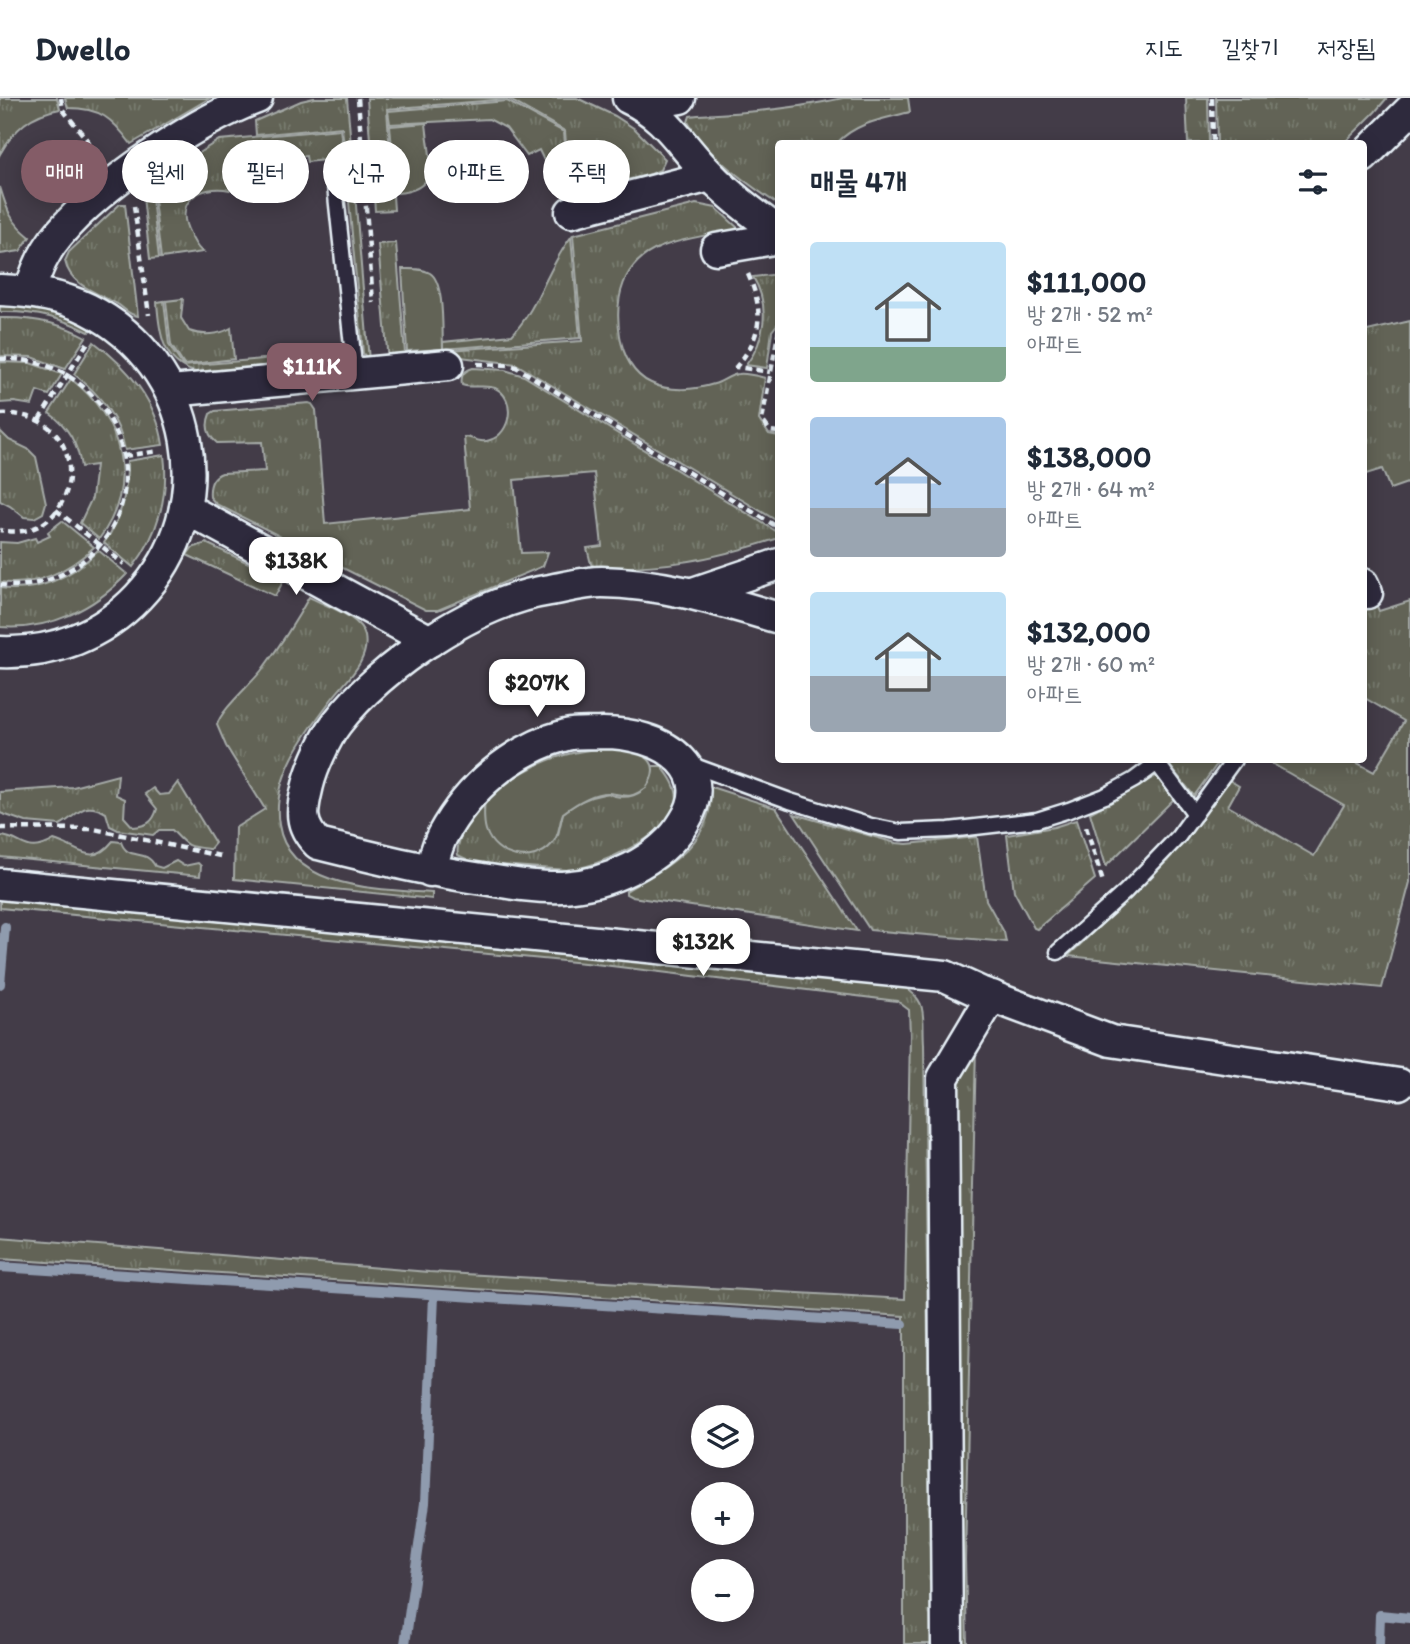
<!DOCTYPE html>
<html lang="ko">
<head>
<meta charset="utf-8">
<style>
	:root { --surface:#fff; --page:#f2f2f3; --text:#1f2937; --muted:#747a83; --line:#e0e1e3; --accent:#845c67 }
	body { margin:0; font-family:Itim,"Poor Story",sans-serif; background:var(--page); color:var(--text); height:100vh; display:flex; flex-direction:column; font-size:26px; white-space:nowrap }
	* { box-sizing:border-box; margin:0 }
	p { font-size:23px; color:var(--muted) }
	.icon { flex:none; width:38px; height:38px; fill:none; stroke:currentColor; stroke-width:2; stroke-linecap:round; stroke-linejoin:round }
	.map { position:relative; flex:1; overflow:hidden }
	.details { position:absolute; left:775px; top:42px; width:592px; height:623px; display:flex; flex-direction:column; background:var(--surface); border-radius:7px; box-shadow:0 4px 18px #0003 }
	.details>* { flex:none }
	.banner { position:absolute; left:21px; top:42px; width:649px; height:63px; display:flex; gap:14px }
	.fabs { position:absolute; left:691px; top:1307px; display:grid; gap:14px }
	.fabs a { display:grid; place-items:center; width:63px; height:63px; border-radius:50%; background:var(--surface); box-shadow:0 4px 18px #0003; font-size:35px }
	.price { position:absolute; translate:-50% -60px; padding:0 16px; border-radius:14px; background:#fff; color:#222; font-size:23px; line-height:46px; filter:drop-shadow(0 2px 4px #0008) }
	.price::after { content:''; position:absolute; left:50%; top:42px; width:21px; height:16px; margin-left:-10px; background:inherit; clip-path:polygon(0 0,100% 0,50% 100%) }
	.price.current { background:var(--accent); color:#fff }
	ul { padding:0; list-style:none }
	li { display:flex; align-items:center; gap:21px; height:175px; padding:0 35px }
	li span { display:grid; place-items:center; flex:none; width:196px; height:140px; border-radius:7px; color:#555 }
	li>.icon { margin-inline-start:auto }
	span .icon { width:84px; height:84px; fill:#fffc; stroke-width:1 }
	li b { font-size:30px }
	h2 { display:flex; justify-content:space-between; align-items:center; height:84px; padding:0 35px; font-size:30px }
	.tag { padding:0 24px; border-radius:32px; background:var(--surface); box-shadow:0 4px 18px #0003; font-size:24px; line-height:63px }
	.tag.current { background:var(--accent); color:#fff }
	header { display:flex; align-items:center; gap:42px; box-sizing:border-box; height:98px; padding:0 35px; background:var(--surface); border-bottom:2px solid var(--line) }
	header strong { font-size:33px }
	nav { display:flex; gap:38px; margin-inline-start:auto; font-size:24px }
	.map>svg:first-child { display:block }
</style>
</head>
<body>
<header>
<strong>Dwello</strong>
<nav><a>지도</a><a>길찾기</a><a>저장됨</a></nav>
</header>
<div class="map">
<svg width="1410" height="1546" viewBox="0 0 1410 1546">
	<defs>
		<pattern id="grass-tufts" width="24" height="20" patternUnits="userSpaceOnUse" patternTransform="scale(1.75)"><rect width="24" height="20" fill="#626456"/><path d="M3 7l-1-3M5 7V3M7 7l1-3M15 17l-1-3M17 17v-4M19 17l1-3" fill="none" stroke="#787b6f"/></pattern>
	</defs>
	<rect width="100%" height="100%" fill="#433c48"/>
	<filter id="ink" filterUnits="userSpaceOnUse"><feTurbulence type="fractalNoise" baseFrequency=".0143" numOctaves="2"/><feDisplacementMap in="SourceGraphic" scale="14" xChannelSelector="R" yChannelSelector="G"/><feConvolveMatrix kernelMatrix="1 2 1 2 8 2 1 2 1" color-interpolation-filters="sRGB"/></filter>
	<g filter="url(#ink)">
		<g fill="url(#grass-tufts)" stroke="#a5aaa7" stroke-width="2">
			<path d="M0,0H57L60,11C31,16 14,31 0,56Z"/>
			<path d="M65,0H210L131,46C112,20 100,10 68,10Z"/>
			<path d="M314,0H347L369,263L363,255L342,29L256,37L255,23L301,3Z"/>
			<path d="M367,0H577L615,18L635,31L665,61L660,72L651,76L570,96L565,33L508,1L387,11L394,112L375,113Z"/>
			<path d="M843,0H908L910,14C883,21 857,24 837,45L779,46V107C750,88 704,55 688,24L690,18L698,17C747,15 794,11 843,0Z"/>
			<path d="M1186,0H1208L1209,45H1188Z"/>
			<path d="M1216,0H1387L1375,14L1343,46L1217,45Z"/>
			<path d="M507,3L564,34L569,96H560L539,52L527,58L506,30L489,21L390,26L388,13Z"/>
			<path d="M340,31L344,60L307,64L306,58L246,63L230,92C200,86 173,103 190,136C194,143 196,150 203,154L161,160L152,85L219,42Z"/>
			<path d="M150,84L159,160L150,161L142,90Z"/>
			<path d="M0,89C7,112 10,123 30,139L20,153L0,156Z"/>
			<path d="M120,106H125L138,218C129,217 126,212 119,207C100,196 70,188 65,163L69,154Z"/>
			<path d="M696,106L716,110L739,131C715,136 683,140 661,149C622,164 614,201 620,238C623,257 633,277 651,285C669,294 695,292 714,286C722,284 731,276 739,276C746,275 757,278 765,280L759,322L769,336L779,338V424L516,266L453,258L388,264L378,146L396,145L405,255L582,243L573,137Z"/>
			<path d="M571,139L580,240L443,251V244L512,237C539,208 548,169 571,139Z"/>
			<path d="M779,176V224L772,233L767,270L746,267C766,241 770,207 753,179Z"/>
			<path d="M183,201L181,220L189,233C202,238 219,237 231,230L234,261L184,267L171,247L166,203Z"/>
			<path d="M164,203L169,247L183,268L344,254L340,261L195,274C162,265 159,233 157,204Z"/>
			<path d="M19,206L62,215L93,228L89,234C61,219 32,213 0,214V207Z"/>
			<path d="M0,220C30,219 59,224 86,239L65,271L32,259L0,258Z"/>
			<path d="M1410,223V384L1390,391L1382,371L1363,377V234Z"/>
			<path d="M94,244C128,269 157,304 163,347L125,352C119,320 100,296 74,276Z"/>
			<path d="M0,264L30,265L62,276L49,297L37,293L32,307L14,304L0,305Z"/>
			<path d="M473,270L505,272L524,278L779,435V440C713,461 665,471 595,469L591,466L587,450L602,448L594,375L514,382L521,455L548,454L543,468L438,512H426L216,406L210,399C209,388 211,379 222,375L265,373L262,344L217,345C207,337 205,328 210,316L215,313L309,305L312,306L316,312L325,426L470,411L464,339C473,339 479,346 490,342C511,336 517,300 495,290C484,286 473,291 462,287C460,277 464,273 473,270Z"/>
			<path d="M71,281C122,320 140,386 99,441L80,425L92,400L96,367L81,369C78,346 68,328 49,315Z"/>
			<path d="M0,333L9,342L28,351L36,359L46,405L43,415L34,420L24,419L10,408L0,403Z"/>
			<path d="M164,357C169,397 158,437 133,469L104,445C122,420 128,393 127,363Z"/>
			<path d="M62,423L94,449C69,473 36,489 0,484V444L17,445L35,440L37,444L50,438L48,434Z"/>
			<path d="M206,445L284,482L275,498L187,457L192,450Z"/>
			<path d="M98,452L127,476C94,511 49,533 0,529V490C37,495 73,479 98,452Z"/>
			<path d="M309,499C325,508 361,518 365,538C370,564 345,583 331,602C305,636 271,681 279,727C289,792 381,791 432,795V801L234,781L235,730L265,711L226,648L217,627C221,612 250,587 261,573C279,549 295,525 309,499Z"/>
			<path d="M1373,499L1379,513L1410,503V784L1382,890L1068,858C1128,802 1180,748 1229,682L1239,688L1228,708L1314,758L1344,707L1266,662H1352L1374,674L1404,623L1363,599V503Z"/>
			<path d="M1165,662H1220L1194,698Z"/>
			<path d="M652,668H661C670,678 680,692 676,707C669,738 596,770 567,772L474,765L458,757C454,742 476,713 485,700L484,711L558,737L563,715C576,705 587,699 604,696C615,694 604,696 615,698C636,702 654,690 652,668Z"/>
			<path d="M118,677L116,697L125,701L124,719L133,729C146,728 153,725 157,711L145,696L153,690L159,697L169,696L178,684L215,745L210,751C185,748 188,749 172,732H159L153,737L118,732L110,728L106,715C82,702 80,716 60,727L26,724L0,715V694L73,689Z"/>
			<path d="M1156,678L1174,701L1106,768L1090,715Z"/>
			<path d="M711,689L776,710L857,833L632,799L626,796V793C668,768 714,746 711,689Z"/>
			<path d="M794,716L896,745L907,746L977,739L986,802L1004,834L1006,844L870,832Z"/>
			<path d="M1076,722L1095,781L1037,831L1034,830L1014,793L1007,737L1054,729Z"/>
			<path d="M0,738C23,739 25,759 54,742C79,749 91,770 113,743L121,744C128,764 145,749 155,768L162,770L176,763L184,768L198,765L201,768L200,778L0,759Z"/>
			<path d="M0,798L901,887C929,903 922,916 924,946L932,1546H904V1218L0,1161V1139L429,1174L905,1201L910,937L909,912L897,903L595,866L0,810Z"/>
			<path d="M977,900L965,1462L967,1546H951L959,934C961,918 962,908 977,900Z"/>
		</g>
		<g fill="#626456" stroke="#a5aaa7" stroke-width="2">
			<path d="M426,25C429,60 443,92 396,95L390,28Z"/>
			<path d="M402,171C411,171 422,170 430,175C445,184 442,234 443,251L407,253Z"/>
			<path d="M619,649C642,655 665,662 646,690C627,702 628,697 609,695C593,694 575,706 563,715C559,725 560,737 552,746C533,768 495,760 486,732C483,722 484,710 485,700C530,665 562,652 619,649Z"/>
		</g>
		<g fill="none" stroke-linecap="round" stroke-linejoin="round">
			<g stroke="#8f9bae" stroke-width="10">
				<path d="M0,886L5,829"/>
				<path d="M0,1169L903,1226"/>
				<path d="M405,1546L425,1405L434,1198"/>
				<path d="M1379,1546L1380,1517L1410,1520"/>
			</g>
			<g stroke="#e8f1f8" stroke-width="19">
				<g id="service">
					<path d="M333,69L355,276"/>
					<path d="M689,666L790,703L871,728L901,734L949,732L1037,722L1069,712L1105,698L1134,682L1157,665L1195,716"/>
					<path d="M1058,854L1125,794L1178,739L1234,662"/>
				</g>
			</g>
			<g stroke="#e8f1f8" stroke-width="35">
				<g id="minor">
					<path d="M628,0C669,19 681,49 711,78C731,99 755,117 779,134"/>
					<path d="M643,7L680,0"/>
					<path d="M1363,59L1410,12"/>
					<path d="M571,114L710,78"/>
					<path d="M716,151L779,140"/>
					<path d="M0,192C31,193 60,197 88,211C197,266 223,410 138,499C102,537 53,556 0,554"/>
					<path d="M30,193C36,172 44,153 59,136C101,86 196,23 257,0"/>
					<path d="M171,293L448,267"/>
					<path d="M185,410L430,543"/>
					<path d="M1363,486L1367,495"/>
					<path d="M693,495L779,466"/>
					<path d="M430,773C434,761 437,748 442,738C468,690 513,651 566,637C577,634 591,636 603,635C628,635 662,642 681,662C700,682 697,703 684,724C661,763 606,787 562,789C538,790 513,786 489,782C431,774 375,760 318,746C298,726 302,712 308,687C312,670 326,639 337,625C381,567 477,503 550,492C567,489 585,484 602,484C664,485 720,503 779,520"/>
					<path d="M0,786L945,878L980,894L1111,943L1399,986"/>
					<path d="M947,1546L943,980L992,898"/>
				</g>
			</g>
			<g stroke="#e8f1f8" stroke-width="4.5" stroke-dasharray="7 5" stroke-linecap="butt">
				<path d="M61,0L63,12L101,59"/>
				<path d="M358,0L373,205"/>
				<path d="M1212,0L1213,46"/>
				<path d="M134,108L149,217"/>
				<path d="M748,176C764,213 763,237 736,269L770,274"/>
				<path d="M779,231L762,322L770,333L779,334"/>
				<path d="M0,261C119,256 174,409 71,471C50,484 26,490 0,487"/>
				<path d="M477,266L508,267L516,269L779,430"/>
				<path d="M0,316C101,311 83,450 0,432"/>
				<path d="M39,322L88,244"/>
				<path d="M124,358L159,353"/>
				<path d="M56,412L124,466"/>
				<path d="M1086,729L1103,784"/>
				<path d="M0,730L94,731L225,759"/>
			</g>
			<use href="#service" stroke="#2f2a3d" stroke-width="14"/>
			<use href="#minor" stroke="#2f2a3d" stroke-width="30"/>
		</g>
	</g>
</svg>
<div class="fabs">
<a><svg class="icon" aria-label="layers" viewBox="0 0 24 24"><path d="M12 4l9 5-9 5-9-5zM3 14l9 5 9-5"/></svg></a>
<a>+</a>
<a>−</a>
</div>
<b class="price current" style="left:312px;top:305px">$111K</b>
<b class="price" style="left:296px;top:499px">$138K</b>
<b class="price" style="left:537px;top:621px">$207K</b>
<b class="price" style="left:703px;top:880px">$132K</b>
<div class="banner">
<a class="tag current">매매</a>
<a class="tag">월세</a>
<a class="tag">필터</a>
<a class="tag">신규</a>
<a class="tag">아파트</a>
<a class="tag">주택</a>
</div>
<section class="details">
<h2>매물 4개<svg class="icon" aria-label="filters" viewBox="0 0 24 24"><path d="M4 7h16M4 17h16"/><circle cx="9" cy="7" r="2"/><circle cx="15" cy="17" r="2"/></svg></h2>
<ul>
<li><span style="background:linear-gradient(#bfe0f5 75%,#7fa58c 0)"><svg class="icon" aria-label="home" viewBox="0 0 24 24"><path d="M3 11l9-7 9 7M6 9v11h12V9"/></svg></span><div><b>$111,000</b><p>방 2개 · 52 m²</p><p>아파트</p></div></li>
<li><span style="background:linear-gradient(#a9c7e8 65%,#9aa5b1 0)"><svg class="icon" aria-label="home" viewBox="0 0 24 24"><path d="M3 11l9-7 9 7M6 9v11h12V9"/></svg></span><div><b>$138,000</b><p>방 2개 · 64 m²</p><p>아파트</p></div></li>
<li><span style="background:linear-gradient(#bfe0f5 60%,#9aa5b1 0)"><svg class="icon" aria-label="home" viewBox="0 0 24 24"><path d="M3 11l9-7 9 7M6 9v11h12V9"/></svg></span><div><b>$132,000</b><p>방 2개 · 60 m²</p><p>아파트</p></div></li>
</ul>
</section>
</div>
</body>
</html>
